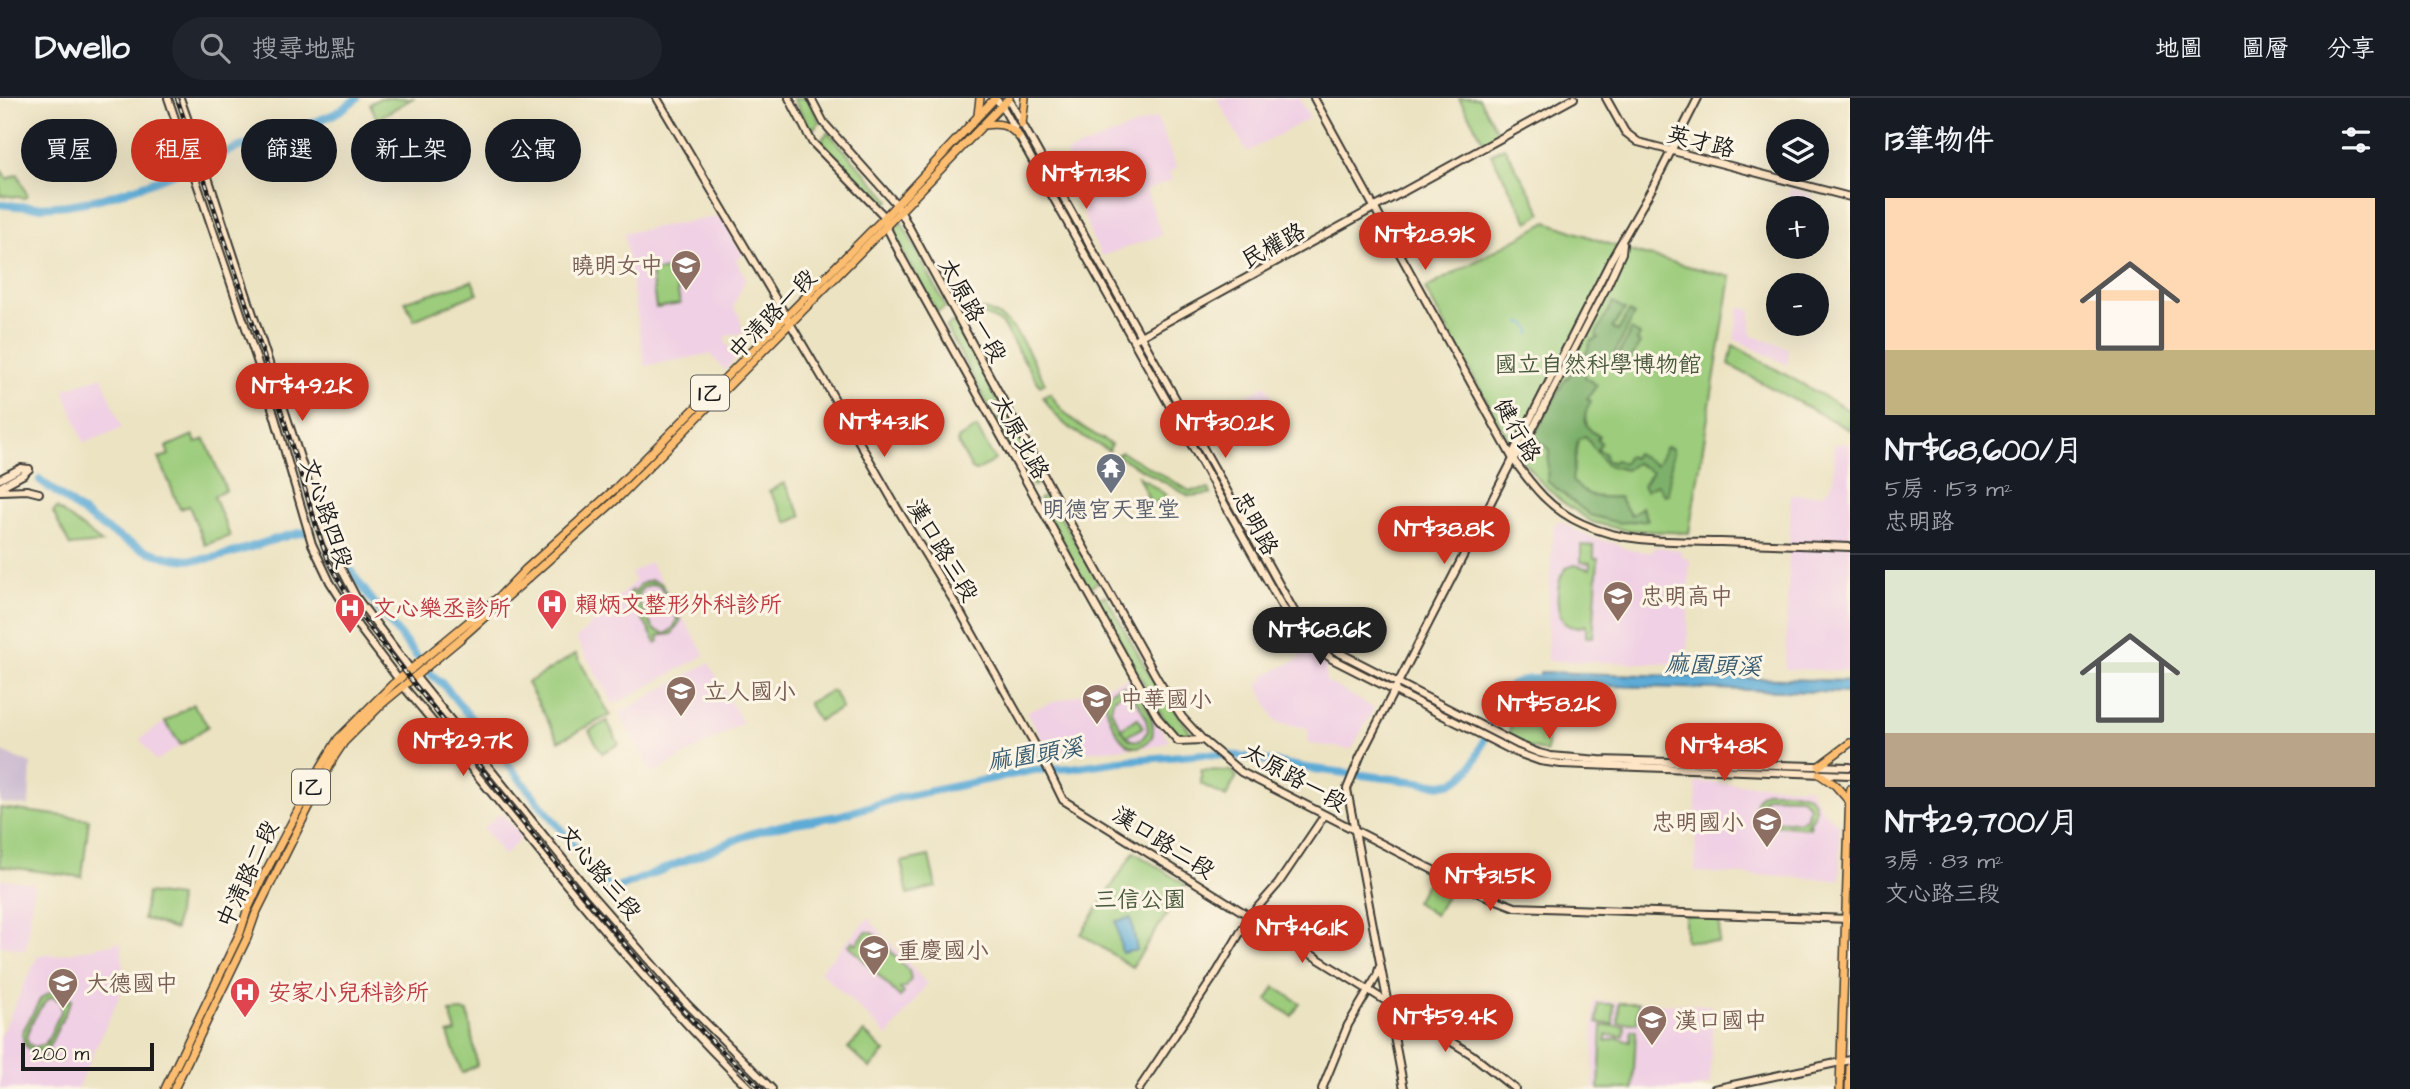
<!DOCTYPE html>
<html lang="zh-TW">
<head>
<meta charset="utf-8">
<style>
	:root { --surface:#171b24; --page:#20242c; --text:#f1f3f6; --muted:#9ea1a6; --line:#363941; --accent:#c8321e }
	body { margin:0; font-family:"Architects Daughter","LXGW WenKai TC",sans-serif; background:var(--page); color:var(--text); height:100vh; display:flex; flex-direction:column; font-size:26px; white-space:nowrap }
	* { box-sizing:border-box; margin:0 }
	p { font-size:23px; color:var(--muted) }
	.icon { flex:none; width:38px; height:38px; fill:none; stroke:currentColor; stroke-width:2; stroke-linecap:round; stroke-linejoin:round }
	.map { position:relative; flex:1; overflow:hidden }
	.sheet { display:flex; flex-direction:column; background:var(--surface); width:560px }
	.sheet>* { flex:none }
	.guide { position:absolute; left:21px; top:21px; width:665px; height:63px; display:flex; gap:14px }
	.buttons { position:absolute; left:1766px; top:21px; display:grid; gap:14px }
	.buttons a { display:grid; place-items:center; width:63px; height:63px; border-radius:50%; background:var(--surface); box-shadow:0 7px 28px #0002; font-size:35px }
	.scale { position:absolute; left:21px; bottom:18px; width:133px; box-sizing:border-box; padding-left:7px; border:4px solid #1c1c1c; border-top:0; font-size:19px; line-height:24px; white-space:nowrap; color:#1c1c1c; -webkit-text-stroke:5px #fcf5e5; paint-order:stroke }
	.price { position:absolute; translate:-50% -60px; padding:0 16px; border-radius:24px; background:var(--accent); color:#fff; font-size:23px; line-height:46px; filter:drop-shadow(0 2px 4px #0008) }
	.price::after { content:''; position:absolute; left:50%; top:42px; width:21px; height:16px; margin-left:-10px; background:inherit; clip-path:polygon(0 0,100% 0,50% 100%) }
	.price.selected { background:#222; color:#fff }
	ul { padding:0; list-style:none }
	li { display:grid; align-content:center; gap:14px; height:371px; padding:0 35px }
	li+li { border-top:2px solid var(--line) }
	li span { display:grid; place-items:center; height:217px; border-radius:0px; color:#555 }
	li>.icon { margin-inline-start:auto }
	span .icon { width:126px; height:126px; fill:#fffc; stroke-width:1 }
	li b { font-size:30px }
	h2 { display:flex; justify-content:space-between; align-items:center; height:84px; padding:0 35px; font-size:30px }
	.chip { padding:0 24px; border-radius:32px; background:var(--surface); box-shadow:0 7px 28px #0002; font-size:24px; line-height:63px }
	.chip.selected { background:var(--accent); color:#fff }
	header { display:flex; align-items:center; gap:42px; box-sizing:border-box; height:98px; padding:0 35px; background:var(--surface); border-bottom:2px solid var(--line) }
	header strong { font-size:33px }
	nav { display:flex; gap:38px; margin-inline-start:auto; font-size:24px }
	.search { width:490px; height:63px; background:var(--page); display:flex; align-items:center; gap:18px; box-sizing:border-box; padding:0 24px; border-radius:38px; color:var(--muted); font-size:26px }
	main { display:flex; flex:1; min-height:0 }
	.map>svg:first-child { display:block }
</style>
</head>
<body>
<header>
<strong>Dwello</strong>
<div class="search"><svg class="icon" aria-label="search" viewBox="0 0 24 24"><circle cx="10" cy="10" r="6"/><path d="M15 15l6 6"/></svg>搜尋地點</div>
<nav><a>地圖</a><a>圖層</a><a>分享</a></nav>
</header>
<main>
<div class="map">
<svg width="1850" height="991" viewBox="0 0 1850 991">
	<rect width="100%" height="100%" fill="#fcf5e5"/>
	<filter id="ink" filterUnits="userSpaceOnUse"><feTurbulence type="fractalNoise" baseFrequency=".0143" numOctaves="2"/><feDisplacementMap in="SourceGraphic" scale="14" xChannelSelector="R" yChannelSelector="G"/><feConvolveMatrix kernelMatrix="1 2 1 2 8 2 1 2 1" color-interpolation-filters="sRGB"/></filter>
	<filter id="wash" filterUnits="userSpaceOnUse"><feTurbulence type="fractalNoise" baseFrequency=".00686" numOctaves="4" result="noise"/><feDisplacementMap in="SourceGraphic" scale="28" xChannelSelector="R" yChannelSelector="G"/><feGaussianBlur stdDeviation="1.57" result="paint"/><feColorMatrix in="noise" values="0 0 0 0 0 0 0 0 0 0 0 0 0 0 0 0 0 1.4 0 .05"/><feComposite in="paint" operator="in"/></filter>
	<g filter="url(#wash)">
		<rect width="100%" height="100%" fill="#ece3c2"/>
		<g fill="#f0d0e4">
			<path d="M1217,0H1299L1310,20L1247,54Z"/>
			<path d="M1157,19L1177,71L1169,74L1172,82L1146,92L1162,137L1102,158L1089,133L1066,55Z"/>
			<path d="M1790,90L1809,95L1813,101L1811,110H1785Z"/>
			<path d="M721,118L743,157L736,162L746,180L733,209L739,217L743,235L725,238L726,246L738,258L725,272L710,256L645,268L624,135Z"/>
			<path d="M1739,209L1751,212V237L1788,250V267L1734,241Z"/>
			<path d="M102,278L122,330L84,345L64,292Z"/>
			<path d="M1266,287L1282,318L1250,335L1234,305Z"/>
			<path d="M1834,346H1850V573L1785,571L1791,397L1824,396L1834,382Z"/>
			<path d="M1560,423L1587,438L1617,446L1628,452L1650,454L1656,449L1680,452L1684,460L1690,461L1687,566L1549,563L1547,561L1549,490L1554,426Z"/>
			<path d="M650,464L705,557L614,607L576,541L635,483L631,475Z"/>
			<path d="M1301,545L1326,565V583L1374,610L1352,651L1309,646L1308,630L1279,625L1275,622L1258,586L1265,582L1263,578L1301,560L1296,549Z"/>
			<path d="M709,565L743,625L652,676L619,615Z"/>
			<path d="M1130,580L1169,643L1158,648L1050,656L1027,613Z"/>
			<path d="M165,624L181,647L156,663L140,641Z"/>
			<path d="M1696,684L1809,689L1822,711L1839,727L1840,782L1695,774Z"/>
			<path d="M501,715L522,739L504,758L483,730Z"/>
			<path d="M0,781L34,785L26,852L0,848Z"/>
			<path d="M868,820L927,886L888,938L820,873Z"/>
			<path d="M121,844L125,886L77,991H0V939L38,857H59Z"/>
			<path d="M1594,903L1709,907L1713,910L1710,987L1690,991H1593Z"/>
		</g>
		<path fill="#cebed1" d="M0,653L31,666L29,708L0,705Z"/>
		<g fill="#9ccc7b" stroke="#5c744c" stroke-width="2" fill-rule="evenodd">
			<path d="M380,0H413L377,21L370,6Z"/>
			<path d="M793,0H807L820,24L811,33Z"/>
			<path d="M1459,0H1479L1500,38L1485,46Z"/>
			<path d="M828,34L890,102L882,110L818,46Z"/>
			<path d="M1504,49L1542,115L1528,124L1491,56Z"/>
			<path d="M2,73L7,81L18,76L27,97L25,100L0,97V74Z"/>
			<path d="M901,123L946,209L937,214L893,137Z"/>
			<path d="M1547,124L1629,153L1731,179L1689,435L1624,432L1592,424L1560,402L1538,381L1511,347L1425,191Z"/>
			<path d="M674,171L680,206L656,210L651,174Z"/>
			<path d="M472,183L478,195L414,222L405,203Z"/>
			<path d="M973,211C1014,211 1028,255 1045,285L1040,288L1001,225C990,218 979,215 966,217L965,213Z"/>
			<path d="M954,224L999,305L990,311L946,229Z"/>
			<path d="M1733,247L1850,313V332L1729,267Z"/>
			<path d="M1050,295C1067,323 1084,330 1111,346L1109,353C1078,335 1062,331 1043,299Z"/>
			<path d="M1007,316L1044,383L1033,388L995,322Z"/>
			<path d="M977,330L995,362L976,373L972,371L957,344L959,340Z"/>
			<path d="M193,337L196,345L205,341L226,392L214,398L230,438L205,447L189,408L180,411L159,360L169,357L166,349Z"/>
			<path d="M1122,354L1190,393L1209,391L1211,396L1189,398L1116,357Z"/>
			<path d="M1138,378L1166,397V401L1151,406Z"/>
			<path d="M784,385L802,418L788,425L769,393Z"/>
			<path d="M1048,396L1098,484L1088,490L1039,401Z"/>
			<path d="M57,410L102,445L70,448L53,414Z"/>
			<path d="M1581,447L1594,448V460H1598L1593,539H1586V527C1554,540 1554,495 1562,476L1566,470L1575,467L1590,471V465L1581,464Z"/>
			<path d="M651,482L661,485L681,522L672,536L658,538L659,543L656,545L628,495L632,492L635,496L639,487ZM652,486L660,488L677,520L674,529L666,536L654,532L638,503L641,491Z"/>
			<path d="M1105,497L1151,579L1192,636L1180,638L1164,621L1096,502Z"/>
			<path d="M576,556L610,617L559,643L527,585Z"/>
			<path d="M1122,588C1140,590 1157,621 1152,639C1136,659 1122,645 1114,629C1106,613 1098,594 1122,588ZM1121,595C1137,595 1147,618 1148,633L1141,642C1130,645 1126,639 1121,631L1127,638L1143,629L1138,620L1121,630L1111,612L1113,602Z"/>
			<path d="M831,593L834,594L842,610L818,623L808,605Z"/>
			<path d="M1541,600L1540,622L1547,624V654L1528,649L1508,638C1514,615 1514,603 1541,600Z"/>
			<path d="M193,606L208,628L181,647L165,624Z"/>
			<path d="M607,623L619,646L602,655L589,633Z"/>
			<path d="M1201,672L1230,673L1237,678L1226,699L1201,686Z"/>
			<path d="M1768,693C1784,694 1815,688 1815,712C1815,719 1812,722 1807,726H1811L1810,730L1757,726L1756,722H1760C1752,712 1754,697 1768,693ZM1769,698L1801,699L1809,708L1807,719L1799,724L1767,723C1757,715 1757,704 1769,698Z"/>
			<path d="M0,710L89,721L82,779L0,768Z"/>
			<path d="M1134,754L1186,787L1132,869L1081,836Z"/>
			<path d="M929,758L936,789L908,796L901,764Z"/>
			<path d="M1432,776L1452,788L1435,817L1415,804Z"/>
			<path d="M147,795L179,799L175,832L149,822L143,821Z"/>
			<path d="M1685,817L1720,818L1719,845L1685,842Z"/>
			<path d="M866,834H873L909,873L911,881L906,889L900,891L904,895L900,899L849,847L853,843L856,846Z"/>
			<path d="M1275,889L1300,905L1292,918L1267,902Z"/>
			<path d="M51,894L62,896L66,904L68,899L72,901L42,963L37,961L40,953L32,954L24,946L22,935L41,900ZM52,899L61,903V914L45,947L34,949C29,946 27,946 27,940C27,930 43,902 52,899Z"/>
			<path d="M1619,905H1638L1637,925H1618Z"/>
			<path d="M1598,906H1614L1613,926L1597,925Z"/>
			<path d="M461,913L468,914L477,967L462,975L448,936L456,934L450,914Z"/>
			<path d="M1602,928H1625L1624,938L1606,937V943L1618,940L1630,944L1631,932L1636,933L1633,991H1599Z"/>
			<path d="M864,934L885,954L870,970L848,950Z"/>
		</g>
		<g fill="#7db06b" stroke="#4c6644" stroke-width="2">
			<path d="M1613,205L1625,212L1612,230L1618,233L1629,214L1634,217L1612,261L1606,267C1597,261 1590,263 1584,260L1591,243L1598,240L1596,236Z"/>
			<path d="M1631,232L1640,237L1637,243L1640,245L1628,266L1616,262Z"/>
			<path d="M1577,270L1583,272L1586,280L1597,287L1587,301L1591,303C1582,317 1583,330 1599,338L1597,341L1601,345L1597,352L1604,355L1607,363L1613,364L1616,362L1623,366L1628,358L1633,360L1636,355L1656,367L1666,349L1673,351L1668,396L1665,397L1657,386L1646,393L1643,387L1652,374L1636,365L1626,372L1606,367L1585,338L1578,342L1572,383C1590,400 1595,400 1619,399L1631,418L1642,409L1648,422L1618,425L1590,417L1547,383L1549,352L1534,338L1564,283Z"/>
		</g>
		<g fill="#5dabd6" stroke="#3c6479" stroke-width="2">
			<path d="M1540,574L1850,583V595L1540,586Z"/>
			<path d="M1131,820L1137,852L1122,855L1116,823Z"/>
		</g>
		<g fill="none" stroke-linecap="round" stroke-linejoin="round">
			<path stroke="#5dabd6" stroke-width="2" d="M1520,224L1527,226L1531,233L1529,237"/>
			<g stroke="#5dabd6" stroke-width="8">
				<path d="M0,106C90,121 163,77 245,47C273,36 303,29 330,18C340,14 349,6 357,0"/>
				<path d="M40,382C88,418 145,472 212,460C243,454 273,439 305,434"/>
				<path d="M342,457L355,479L380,513L431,576L444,587L604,785L611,790L623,788L752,735L783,727L838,718L898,700L1034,672L1072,670L1120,663L1205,656L1240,658L1306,670L1442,687C1488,682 1483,610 1511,588C1522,580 1535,581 1548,581"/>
			</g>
		</g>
	</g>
	<g filter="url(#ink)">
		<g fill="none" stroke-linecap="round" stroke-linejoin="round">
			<g stroke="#3b3a35" stroke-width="10">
				<g id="secondary">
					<path d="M168,0L266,289L312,446L330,484L358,528L399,582"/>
					<path d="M180,0L206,73L328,445L356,499L411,572"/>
					<path d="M657,0L826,286L897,410L958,510L1042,659L1063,702L1471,956L1515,991"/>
					<path d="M789,0L812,44L885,119L886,128L903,162L1158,620L1178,643L1203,642"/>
					<path d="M811,0L824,25L897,107L1050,389L1158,582L1182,619L1203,642L1241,674L1476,794L1515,809L1850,821"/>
					<path d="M995,0L1002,8L1280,505C1295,528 1310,545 1332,561L1515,654L1540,663L1561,666L1850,677"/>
					<path d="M1008,0L1294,513L1317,541L1336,553L1519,647L1539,655L1551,658L1599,662L1850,669"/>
					<path d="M1314,0L1513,361C1533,389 1551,412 1583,426C1625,446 1676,443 1721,444C1764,446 1807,447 1850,449"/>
					<path d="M1606,0L1625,34L1638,44L1850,99"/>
					<path d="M1137,240L1574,0"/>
					<path d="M1513,361L1522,351L1608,186L1622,155L1623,146"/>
					<path d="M0,381L21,370L29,371"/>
					<path d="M0,389L24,376L29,371"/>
					<path d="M0,393L27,392L39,395"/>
					<path d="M415,578L591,796L687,906L772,991"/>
					<path d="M403,588C518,723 623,867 750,991"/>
					<path d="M1139,991L1217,874L1250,818L1278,786L1324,718"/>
					<path d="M1322,991L1348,927L1377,878L1379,870"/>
					<path d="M1404,991L1347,691L1360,659L1513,361L1514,353L1611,162L1654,87L1698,0"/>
					<path d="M1714,991L1850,962"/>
				</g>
			</g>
			<g stroke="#3b3a35" stroke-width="10">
				<g id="primary">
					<path d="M978,17L980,0"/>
					<path d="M1022,26L1025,0"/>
					<path d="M984,27C999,25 1008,26 1018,38"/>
					<path d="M1819,668L1850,645"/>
					<path d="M1819,676L1835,687L1849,703"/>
					<path d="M165,991L240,835L247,813L262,781L321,669L338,641L393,586L500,498L526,471L615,391L885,119L995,0"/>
					<path d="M174,991L247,840L255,817L334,659L344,644L383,605L460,541L619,399L886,128L1009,0"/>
					<path d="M1840,991L1850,691"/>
					<path d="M1849,991L1850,969"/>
				</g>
			</g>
			<use href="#secondary" stroke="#fee5c5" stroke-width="6"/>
			<use href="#primary" stroke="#fcbd6f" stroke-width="7"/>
			<g stroke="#1c1c1c" stroke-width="4.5">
				<path id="rail" d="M177,0L272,282L317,431L328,462L355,511L559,769L653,879L708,939L762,991"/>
			</g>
			<use href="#rail" stroke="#fcf5e5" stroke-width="2" stroke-dasharray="5" stroke-linecap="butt"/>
		</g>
	</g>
	<defs>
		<g id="school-pin" transform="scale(1.575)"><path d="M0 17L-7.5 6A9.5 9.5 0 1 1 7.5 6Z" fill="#8d6e63" stroke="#fcf5e5"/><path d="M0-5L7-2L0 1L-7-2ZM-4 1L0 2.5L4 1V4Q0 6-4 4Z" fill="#fff"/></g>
		<g id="temple-pin" transform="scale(1.575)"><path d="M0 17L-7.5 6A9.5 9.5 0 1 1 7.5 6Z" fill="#6b7280" stroke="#fcf5e5"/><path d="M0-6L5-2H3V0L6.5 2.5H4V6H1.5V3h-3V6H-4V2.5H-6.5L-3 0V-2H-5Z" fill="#fff"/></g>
		<g id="hospital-pin" transform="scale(1.575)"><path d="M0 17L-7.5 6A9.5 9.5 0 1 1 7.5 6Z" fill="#e0444e" stroke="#fcf5e5"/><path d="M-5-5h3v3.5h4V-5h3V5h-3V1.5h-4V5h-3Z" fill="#fff"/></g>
	</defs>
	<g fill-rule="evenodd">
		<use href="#school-pin" x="686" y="167"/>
		<use href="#temple-pin" x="1111" y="370"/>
		<use href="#school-pin" x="1618" y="498"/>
		<use href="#hospital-pin" x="552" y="506"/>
		<use href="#hospital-pin" x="350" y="510"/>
		<use href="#school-pin" x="681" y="593"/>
		<use href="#school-pin" x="1097" y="601"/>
		<use href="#school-pin" x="1767" y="724"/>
		<use href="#school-pin" x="874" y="852"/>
		<use href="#school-pin" x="63" y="885"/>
		<use href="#hospital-pin" x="245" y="894"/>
		<use href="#school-pin" x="1652" y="922"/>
	</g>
	<g text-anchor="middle" stroke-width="6" stroke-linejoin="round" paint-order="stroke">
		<g fill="#fcf5e5" stroke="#5f5d58" stroke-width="2">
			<rect x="691" y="277.5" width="38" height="35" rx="5"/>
			<rect x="292" y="671.5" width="38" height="35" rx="5"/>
		</g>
		<g font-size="21" font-weight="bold" fill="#1c1c1c">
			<text x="710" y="302">1乙</text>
			<text x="311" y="696">1乙</text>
		</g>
		<g font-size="23" fill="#1c1c1c" stroke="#fcf5e5">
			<text transform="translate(1701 43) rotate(14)" y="8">英才路</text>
			<text transform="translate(1273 147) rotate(-29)" y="8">民權路</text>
			<text transform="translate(973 212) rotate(61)" y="8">太原路一段</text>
			<text transform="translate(772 216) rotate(-46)" y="8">中清路一段</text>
			<text transform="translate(1518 332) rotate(60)" y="8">健行路</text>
			<text transform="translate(1021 339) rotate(61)" y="8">太原北路</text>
			<text transform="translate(327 415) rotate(71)" y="8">文心路四段</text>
			<text transform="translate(1256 425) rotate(61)" y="8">忠明路</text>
			<text transform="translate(943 452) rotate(59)" y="8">漢口路三段</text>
			<text transform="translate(1295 679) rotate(29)" y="8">太原路一段</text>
			<text transform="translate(1164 744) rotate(32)" y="8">漢口路二段</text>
			<text transform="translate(600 774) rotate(50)" y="8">文心路三段</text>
			<text transform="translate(247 776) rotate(-65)" y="8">中清路二段</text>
		</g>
		<g font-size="23" fill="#785e54" stroke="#fcf5e5" text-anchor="start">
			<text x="663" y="175" text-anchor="end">曉明女中</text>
			<text x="1641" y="506">忠明高中</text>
			<text x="704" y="601">立人國小</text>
			<text x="1120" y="609">中華國小</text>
			<text x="1744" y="732" text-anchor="end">忠明國小</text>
			<text x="897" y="860">重慶國小</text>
			<text x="86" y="893">大德國中</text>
			<text x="1675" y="930">漢口國中</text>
		</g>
		<g font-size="23" fill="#495a3d" stroke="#fcf5e5">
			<text x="1598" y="274">國立自然科學博物館</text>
			<text x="1140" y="809">三信公園</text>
		</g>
		<g font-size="23" fill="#5b616d" stroke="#fcf5e5">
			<text x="1111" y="419">明德宮天聖堂</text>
		</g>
		<g font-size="23" fill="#be3a42" stroke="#fcf5e5" text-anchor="start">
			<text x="575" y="514">賴炳文整形外科診所</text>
			<text x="373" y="518">文心樂丞診所</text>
			<text x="268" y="902">安家小兒科診所</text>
		</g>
		<g font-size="24" font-style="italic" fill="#395c70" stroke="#fcf5e5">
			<text transform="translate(1713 567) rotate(2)" y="8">麻園頭溪</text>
			<text transform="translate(1035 656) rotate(-9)" y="8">麻園頭溪</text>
		</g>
	</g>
</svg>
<div class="buttons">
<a><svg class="icon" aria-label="layers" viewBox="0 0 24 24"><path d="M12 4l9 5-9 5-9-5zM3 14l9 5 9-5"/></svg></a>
<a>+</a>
<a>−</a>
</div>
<div class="scale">200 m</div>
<b class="price" style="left:1086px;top:113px">NT$71.3K</b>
<b class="price" style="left:1425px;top:174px">NT$28.9K</b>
<b class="price" style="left:302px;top:325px">NT$49.2K</b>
<b class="price" style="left:884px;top:361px">NT$43.1K</b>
<b class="price" style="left:1225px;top:362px">NT$30.2K</b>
<b class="price" style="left:1444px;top:468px">NT$38.8K</b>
<b class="price selected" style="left:1320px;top:569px">NT$68.6K</b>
<b class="price" style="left:1549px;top:643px">NT$58.2K</b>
<b class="price" style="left:463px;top:680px">NT$29.7K</b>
<b class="price" style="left:1724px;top:685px">NT$48K</b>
<b class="price" style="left:1490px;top:815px">NT$31.5K</b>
<b class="price" style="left:1302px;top:867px">NT$46.1K</b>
<b class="price" style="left:1445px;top:956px">NT$59.4K</b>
<div class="guide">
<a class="chip">買屋</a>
<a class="chip selected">租屋</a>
<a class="chip">篩選</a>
<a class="chip">新上架</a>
<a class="chip">公寓</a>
</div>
</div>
<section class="sheet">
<h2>13筆物件<svg class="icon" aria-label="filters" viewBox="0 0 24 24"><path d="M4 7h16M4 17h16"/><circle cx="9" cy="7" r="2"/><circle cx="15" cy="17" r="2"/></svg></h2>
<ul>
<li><span style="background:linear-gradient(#ffd9b3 70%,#c2b280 0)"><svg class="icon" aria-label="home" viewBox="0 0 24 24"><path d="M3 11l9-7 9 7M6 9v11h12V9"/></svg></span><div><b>NT$68,600/月</b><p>5房 · 153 m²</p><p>忠明路</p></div></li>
<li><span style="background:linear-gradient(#dfe7d0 75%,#b9a48a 0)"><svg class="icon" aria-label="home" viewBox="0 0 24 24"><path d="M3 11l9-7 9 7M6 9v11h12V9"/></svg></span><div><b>NT$29,700/月</b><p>3房 · 83 m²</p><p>文心路三段</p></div></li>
</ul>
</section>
</main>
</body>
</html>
